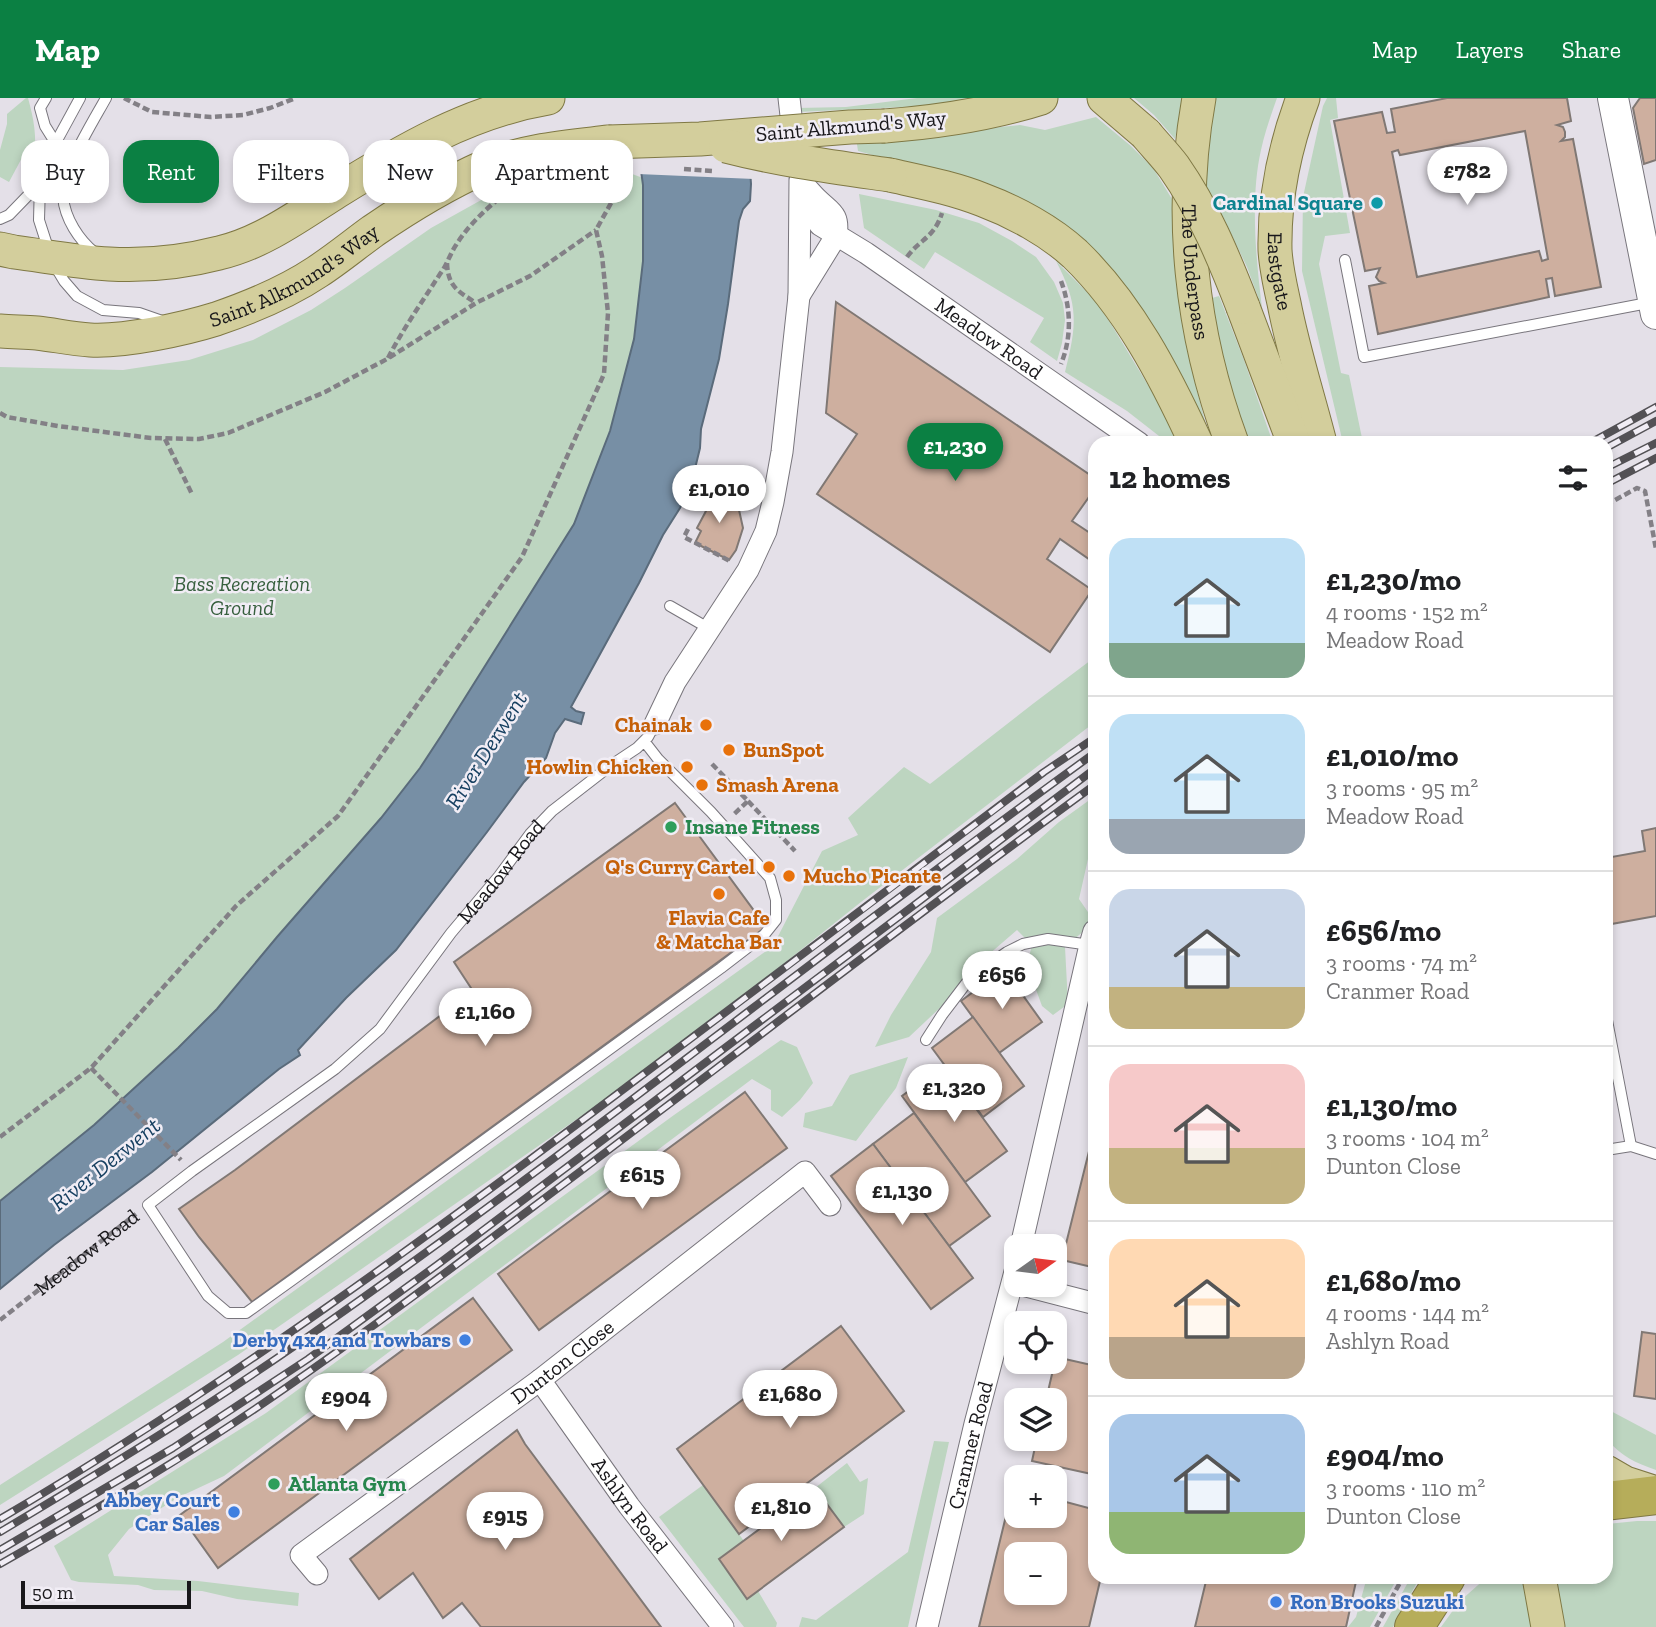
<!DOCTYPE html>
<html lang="en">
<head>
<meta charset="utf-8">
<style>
	:root { --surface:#fff; --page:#f2f2f2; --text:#202124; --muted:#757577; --line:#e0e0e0; --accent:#0b8043 }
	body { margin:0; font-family:"Zilla Slab",serif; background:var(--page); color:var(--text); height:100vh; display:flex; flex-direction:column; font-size:26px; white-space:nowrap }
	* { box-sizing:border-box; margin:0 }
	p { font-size:23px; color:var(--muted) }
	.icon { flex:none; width:38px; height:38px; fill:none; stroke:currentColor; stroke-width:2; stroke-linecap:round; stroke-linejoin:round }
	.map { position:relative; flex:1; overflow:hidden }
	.sheet { position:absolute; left:1088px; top:338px; width:525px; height:1148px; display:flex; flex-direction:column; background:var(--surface); border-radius:21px; box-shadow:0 4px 10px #0003 }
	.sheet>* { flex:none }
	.guide { position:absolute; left:21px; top:42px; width:665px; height:63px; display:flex; gap:14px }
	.needle { width:46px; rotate:76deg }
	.tools { position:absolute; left:1004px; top:1136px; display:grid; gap:14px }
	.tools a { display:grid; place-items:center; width:63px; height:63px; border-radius:14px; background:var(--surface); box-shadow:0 4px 10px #0003; font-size:35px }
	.scale { position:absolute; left:21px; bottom:18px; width:170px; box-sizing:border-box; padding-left:7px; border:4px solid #18171a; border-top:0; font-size:19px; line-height:24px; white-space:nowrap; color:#18171a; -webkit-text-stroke:5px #f1edf5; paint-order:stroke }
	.price { position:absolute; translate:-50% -60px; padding:0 16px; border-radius:24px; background:#fff; color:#222; font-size:23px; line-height:46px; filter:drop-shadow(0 2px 4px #0008) }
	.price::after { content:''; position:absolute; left:50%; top:42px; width:21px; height:16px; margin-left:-10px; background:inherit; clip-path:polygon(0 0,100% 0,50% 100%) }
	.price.active { background:var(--accent); color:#fff }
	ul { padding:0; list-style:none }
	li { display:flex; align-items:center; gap:21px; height:175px; padding:0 21px }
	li+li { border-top:2px solid var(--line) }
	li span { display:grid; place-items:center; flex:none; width:196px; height:140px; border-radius:21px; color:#555 }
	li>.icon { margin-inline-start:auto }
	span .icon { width:84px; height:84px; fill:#fffc; stroke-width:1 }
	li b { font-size:30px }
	h2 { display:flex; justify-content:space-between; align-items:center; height:84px; padding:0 21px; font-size:30px }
	.pill { padding:0 24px; border-radius:21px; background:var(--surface); box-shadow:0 4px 10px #0003; font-size:24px; line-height:63px }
	.pill.active { background:var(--accent); color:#fff }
	header { display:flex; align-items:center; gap:42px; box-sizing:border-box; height:98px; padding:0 35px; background:var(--accent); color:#fff }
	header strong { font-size:33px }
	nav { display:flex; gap:38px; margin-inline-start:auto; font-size:24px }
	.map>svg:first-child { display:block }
</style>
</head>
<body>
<header>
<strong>Map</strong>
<nav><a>Map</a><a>Layers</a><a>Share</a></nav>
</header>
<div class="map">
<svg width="1656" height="1529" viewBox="0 0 1656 1529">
	<rect width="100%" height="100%" fill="#e4e0e8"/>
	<g fill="#bdd5c0">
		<path d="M26,0H28C34,22 37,38 34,60L24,56L9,84L0,79V52L7,26V16Z"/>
		<path d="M917,0H993L925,8L798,14L797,10L846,9Z"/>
		<path d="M1134,0H1183L1175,41L1154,17Z"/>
		<path d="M1216,0H1277C1271,17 1265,34 1261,52C1250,100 1256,161 1262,210L1247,169L1224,121L1204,86L1211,25Z"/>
		<path d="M1327,0H1336L1338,20L1330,22L1350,135L1325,138L1319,166L1341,275L1349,277L1363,345H1343L1302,173L1303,99L1323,8Z"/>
		<path d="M1096,19L1131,48L1153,70L1183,119L1184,208L1190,265L1209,339L1144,215L1126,188L1103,161L1036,108L973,82L908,67L858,53L856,40L911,38L1020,27L1045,32Z"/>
		<path d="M624,73L643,80V163L634,241L610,333L574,426L441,638L420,670L381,720L277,839L217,911L178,950L94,1027L0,1103V269L123,272L189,262L253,242L311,212L345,190L431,130L483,101L526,83L574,75Z"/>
		<path d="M859,96L936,112L979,125L1012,143L1036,159L1054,184L1063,205L1065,222L1062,245L1057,263L1030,244L1044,220L935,154L924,171L864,130Z"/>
		<path d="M1056,163L1095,202L1111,226L1163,312L1179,345H1168L1127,313L1065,274C1077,227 1079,207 1056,163Z"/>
		<path d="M1219,198L1244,262L1273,345H1250C1230,299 1219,250 1212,200Z"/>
		<path d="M1095,559V624L861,804L672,955L238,1257L0,1407V1387L223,1244L773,848L822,753L858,737L848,720L904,669L930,686L1034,605Z"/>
		<path d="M1095,698V751L1088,761L1079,801L1090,817L1092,826L1065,849L1068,906L1053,917L1042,908L1027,867L1032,847L1017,832L973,870L943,907L909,939L875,949L891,917L931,854L937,820L1017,761L1059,724Z"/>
		<path d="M781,942L797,949L813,985L800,1002L782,1019L771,1012V992L752,981L224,1378L177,1400L129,1431L108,1457L114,1478L198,1483L299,1495L298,1508L237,1501L202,1493L154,1492L138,1487L79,1484L71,1482L54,1448L266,1315L674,1017Z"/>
		<path d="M908,959L896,990L856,1043L803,1029L805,1015L832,1008L850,977Z"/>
		<path d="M1607,1311L1656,1337V1372C1635,1365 1622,1358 1607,1342Z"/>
		<path d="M934,1343L949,1344L908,1529H799L802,1519L816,1522L908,1454Z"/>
		<path d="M847,1365L860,1384L868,1380L864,1416L844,1429L815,1390Z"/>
		<path d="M703,1387L744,1443L719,1462L747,1500L758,1493L777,1525L776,1529H744L659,1419Z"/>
		<path d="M1637,1423H1656V1529H1441L1459,1504L1487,1479H1606L1607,1426Z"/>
		<path d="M1367,1479H1398L1370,1529H1348L1356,1519Z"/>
		<path d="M1411,1479H1420L1393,1529H1383Z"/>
	</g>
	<path fill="#778fa5" stroke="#5a6b7b" stroke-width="2" d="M631,0H745L751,86L750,103L743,111L739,123L728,206L719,261L701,331L700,350L691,387L680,410L663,437L639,485L571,609L576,613L584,615L581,626L565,621L555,635L546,660L524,684L487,734L396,852L346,900L298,952L300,957L279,971L152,1074L54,1147L0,1191V1103L94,1027L178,950L217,911L277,839L381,720L420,670L441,638L574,426L610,333L634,241L643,163V87Z"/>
	<path fill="#e4e0e8" d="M627,0H749L754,81L638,76Z"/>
	<g fill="#ceaf9f" stroke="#807874" stroke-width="2" fill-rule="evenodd">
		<path d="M1447,0H1567L1571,23L1557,27L1563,29L1565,34V39L1561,43L1573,41L1601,189L1555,198L1552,180L1546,181L1549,199L1378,236L1369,188L1384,185L1379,183L1376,179L1380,170L1365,173L1334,23L1382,14L1387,35L1395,34L1391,11ZM1525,33L1548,161L1542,163L1539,153L1417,179L1392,54L1398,52L1400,57Z"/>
		<path d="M1640,0H1656V62L1644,66L1633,10Z"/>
		<path d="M836,204L1096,381V389L1072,423L1096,439V466L1060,441L1047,461L1092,492L1050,554L817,396L857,336L826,315Z"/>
		<path d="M700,392L715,397L739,412L743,430L736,452L729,462L695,445L701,433L697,430L706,413L692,404Z"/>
		<path d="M675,705L766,829L252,1204L199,1139L179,1111L235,1072L473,893L454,864Z"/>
		<path d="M1656,730V818L1606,827V760L1645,753L1642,733Z"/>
		<path d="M1004,871L1042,924L999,955L961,903Z"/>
		<path d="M973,919L1024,988L983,1019L932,950Z"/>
		<path d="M944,967L1007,1053L965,1084L902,998Z"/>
		<path d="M745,994L787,1050L539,1232L498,1176Z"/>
		<path d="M914,1015L990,1118L949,1148L873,1046Z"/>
		<path d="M1096,1025V1170L1062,1162Z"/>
		<path d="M873,1046L973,1180L931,1211L831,1078Z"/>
		<path d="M473,1200L512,1252L218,1470L180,1417Z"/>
		<path d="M841,1228L904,1313L739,1436L677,1351Z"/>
		<path d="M1642,1234L1656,1236V1301L1634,1298Z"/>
		<path d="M1056,1259L1096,1268V1377L1032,1363L1037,1340H1055V1302H1046Z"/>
		<path d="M517,1332L525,1346L661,1529H481L462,1505L443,1520L413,1475L379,1501L350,1461Z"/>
		<path d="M1013,1389L1017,1390V1418H1055V1401L1096,1412V1479H1101L1089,1529H979ZM1017,1456H1055V1494H1017Z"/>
		<path d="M815,1390L844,1429L747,1501L719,1461Z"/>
		<path d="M1207,1479H1357L1346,1529H1195Z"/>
	</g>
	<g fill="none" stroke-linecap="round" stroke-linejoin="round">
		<g stroke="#78757c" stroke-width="12">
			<g id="lane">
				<path d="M46,0L40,10L45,28L55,44"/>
				<path d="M0,121L9,117L40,85"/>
				<path d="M49,153L39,122L40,85L43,68L80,0"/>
				<path d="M95,155C79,142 65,121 63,99C60,76 94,22 106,0"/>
				<path d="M1345,162L1364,259L1653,204"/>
				<path d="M55,168L64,183L77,198L103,212L139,215L162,223"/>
				<path d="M670,508L710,531"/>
				<path id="s2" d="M644,643L658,661L711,714L770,780L776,802V822L764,837L721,870L295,1180L246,1215H228L208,1198L148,1107L192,1073L335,971L380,931L451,835L499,778L530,736L552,713L610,668L637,650L648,639L655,626"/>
				<path d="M1606,917L1631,1048"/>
				<path d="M926,942L942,917L971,879L1007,854L1023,846L1048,841L1090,847"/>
				<path d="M1606,1052L1631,1048L1656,1056"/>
			</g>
		</g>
		<g stroke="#78757c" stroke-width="23">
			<g id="street">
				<path d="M789,0L794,44"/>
				<path id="s3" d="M803,93L808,110L820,127L866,155L1139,345"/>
				<path d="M799,198L836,138C840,115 830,114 816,100C812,96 808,91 804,87"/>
				<path d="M655,626L675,584L748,472L766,433L773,404L782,354L799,198L800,82"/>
				<path d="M1021,1148L1090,847L1094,833L1096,834"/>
				<path d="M1018,1186L1096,1206"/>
				<path id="s4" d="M540,1282L629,1408L723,1529"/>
				<path id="s5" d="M317,1476L301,1457L540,1282L805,1074L830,1107"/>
				<path id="s6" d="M927,1529L975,1326L1017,1166"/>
			</g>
		</g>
		<g stroke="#78757c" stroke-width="32">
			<path id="secondary" d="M1613,0L1656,216"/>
		</g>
		<g stroke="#7f7844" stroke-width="35">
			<g id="primary">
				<path d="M1104,0L1146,36"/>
				<path id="s7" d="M1199,0C1178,116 1191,235 1232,345"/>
				<path id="s8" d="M1303,0C1285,48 1274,100 1275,152C1276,170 1280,187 1284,205C1293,252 1308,298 1320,345"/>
				<path d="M885,28C938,24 991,16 1041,0"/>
				<path d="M890,77C921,84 953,90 983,102C1015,114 1050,133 1075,156C1129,208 1165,278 1196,345"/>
				<path d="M0,151L14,154C45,158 77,164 109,166C145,168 184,164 219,155C262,145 300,117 336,94C402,53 470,13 548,0"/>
				<path d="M1243,209L1294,345"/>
				<path id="s9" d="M0,233C12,234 25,234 37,235C55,237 72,241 90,242C124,244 184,231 216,221C251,209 287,194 317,174C337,161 355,146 373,133C408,109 446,86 484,69C524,52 567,49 609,44"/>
				<path d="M1606,1374L1625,1385L1656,1395"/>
				<path d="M1539,1479L1548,1529"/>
			</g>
		</g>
		<g stroke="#7f7844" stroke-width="40">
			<g id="highway">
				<path d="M1606,1403L1656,1397"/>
				<path d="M1414,1529L1446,1479"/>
			</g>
		</g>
		<g stroke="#838086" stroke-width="4.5" stroke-dasharray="7 3.5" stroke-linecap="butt">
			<path d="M124,0L152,14L211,19L243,17L270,10L296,0"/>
			<path d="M907,159C921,140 934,140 942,115"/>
			<path d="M447,165C448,189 458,193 476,205"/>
			<path d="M1061,183C1071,210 1072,239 1061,266"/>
			<path d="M388,260C403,231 422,204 440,176C447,167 450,156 456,147C471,123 492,106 514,88"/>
			<path d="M0,315L7,319L58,328L151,340L199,341L228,335L325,294L387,261L476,205L530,178L596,132"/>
			<path d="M165,341L192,396"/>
			<path d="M1606,407L1637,390L1645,393L1656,451"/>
			<path d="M688,431L684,439L730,463"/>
			<path d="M712,666L748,703L733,717"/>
			<path d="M748,703L795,753"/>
			<path d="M91,970L181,1062"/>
			<path d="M0,1039L91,970L236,808L338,718L522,459L604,276L608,215L602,158L596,132L625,80"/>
			<path id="s1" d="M0,1222L136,1116"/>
			<path d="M1376,1529L1403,1479"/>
		</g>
		<use href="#lane" stroke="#fff" stroke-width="10"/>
		<use href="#street" stroke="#fff" stroke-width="21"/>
		<use href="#secondary" stroke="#fff" stroke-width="30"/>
		<use href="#primary" stroke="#d3ce9c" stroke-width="33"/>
		<use href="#highway" stroke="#b6ad5a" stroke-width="38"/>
		<g stroke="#535155" stroke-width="8">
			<g id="rail">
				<path d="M1590,345L1656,309"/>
				<path d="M1606,350L1656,323"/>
				<path d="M1606,370L1656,345"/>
				<path d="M1606,386L1656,360"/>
				<path d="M0,1421C223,1290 431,1137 637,981C773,879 909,777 1044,674L1096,639"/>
				<path d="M0,1434C112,1367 224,1299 330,1223C590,1040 838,840 1096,654"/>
				<path d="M0,1452L173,1350L308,1261L437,1167L1096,670"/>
				<path d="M0,1466C92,1414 184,1360 271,1300C360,1239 447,1174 533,1109C721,968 906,824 1096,686"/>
			</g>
		</g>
		<use href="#rail" stroke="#f1edf5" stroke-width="5" stroke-dasharray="16" stroke-linecap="butt"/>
		<g stroke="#7f7844" stroke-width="35" stroke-linecap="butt">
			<g id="primary-bridge">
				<path d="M1146,36C1155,47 1165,57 1174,69C1204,112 1224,160 1243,209"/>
				<path d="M609,44L700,41L850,29L885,28"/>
				<path d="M726,48C780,62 834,69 890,77"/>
			</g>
		</g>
		<path stroke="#838086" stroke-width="4.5" stroke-dasharray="7 3.5" stroke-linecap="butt" d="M684,71L713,73"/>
		<use href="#primary-bridge" stroke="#d3ce9c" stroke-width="33"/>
	</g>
	<circle fill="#0f9aa8" stroke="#f1edf5" stroke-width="2.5" cx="1377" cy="105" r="7"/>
	<g fill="#e8710a" stroke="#f1edf5" stroke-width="2.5">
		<circle cx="706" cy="627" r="7"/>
		<circle cx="729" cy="652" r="7"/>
		<circle cx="687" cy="669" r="7"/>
		<circle cx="702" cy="687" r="7"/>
		<circle cx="769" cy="769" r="7"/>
		<circle cx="789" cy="778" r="7"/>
		<circle cx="719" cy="796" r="7"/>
	</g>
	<g fill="#2e9e5b" stroke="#f1edf5" stroke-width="2.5">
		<circle cx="671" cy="729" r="7"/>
		<circle cx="274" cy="1386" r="7"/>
	</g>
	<g fill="#3f7fe0" stroke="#f1edf5" stroke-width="2.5">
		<circle cx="465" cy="1242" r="7"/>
		<circle cx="234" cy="1414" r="7"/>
		<circle cx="1276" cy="1504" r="7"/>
	</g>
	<g text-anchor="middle" stroke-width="5" stroke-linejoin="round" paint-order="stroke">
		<g font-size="21" fill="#18171a" stroke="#f1edf5">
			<text transform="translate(851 28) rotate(-5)" y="7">Saint Alkmund's Way</text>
			<text dy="7" stroke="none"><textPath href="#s8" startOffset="177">Eastgate</textPath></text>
			<text dy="7" stroke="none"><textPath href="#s7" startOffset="175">The Underpass</textPath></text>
			<text dy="7" stroke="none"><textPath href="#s9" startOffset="308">Saint Alkmund's Way</textPath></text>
			<text dy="7" stroke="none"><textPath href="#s3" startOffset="242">Meadow Road</textPath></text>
			<text dy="7" stroke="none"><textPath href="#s2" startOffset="1533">Meadow Road</textPath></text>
			<text dy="7" stroke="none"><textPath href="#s1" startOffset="110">Meadow Road</textPath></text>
			<text dy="7" stroke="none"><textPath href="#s5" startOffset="350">Dunton Close</textPath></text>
			<text dy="7" stroke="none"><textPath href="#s6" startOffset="187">Cranmer Road</textPath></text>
			<text dy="7" stroke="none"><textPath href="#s4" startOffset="154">Ashlyn Road</textPath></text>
		</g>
		<g font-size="21" font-weight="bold" fill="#0d838f" stroke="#f1edf5" text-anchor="end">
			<text x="1363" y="112">Cardinal Square</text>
		</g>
		<g font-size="21" font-style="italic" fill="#365f3d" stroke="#f1edf5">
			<text x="242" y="493">Bass Recreation<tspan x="242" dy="24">Ground</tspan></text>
		</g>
		<g font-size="21" font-weight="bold" fill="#c56008" stroke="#f1edf5" text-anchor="end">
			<text x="692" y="634">Chainak</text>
			<text x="743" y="659" text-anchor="start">BunSpot</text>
			<text x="673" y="676">Howlin Chicken</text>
			<text x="716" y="694" text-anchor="start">Smash Arena</text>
			<text x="755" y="776">Q's Curry Cartel</text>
			<text x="803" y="785" text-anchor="start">Mucho Picante</text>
			<text x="719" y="827" text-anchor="middle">Flavia Cafe<tspan x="719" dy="24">&amp; Matcha Bar</tspan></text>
		</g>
		<g font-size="21" font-weight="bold" fill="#27864d" stroke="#f1edf5" text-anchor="start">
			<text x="685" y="736">Insane Fitness</text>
			<text x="288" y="1393">Atlanta Gym</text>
		</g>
		<g font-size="21" font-weight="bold" fill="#366cbe" stroke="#f1edf5" text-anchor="end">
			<text x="451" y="1249">Derby 4x4 and Towbars</text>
			<text x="220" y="1409">Abbey Court<tspan x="220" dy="24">Car Sales</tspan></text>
			<text x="1290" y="1511" text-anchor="start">Ron Brooks Suzuki</text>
		</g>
		<g font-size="23" font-style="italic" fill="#174061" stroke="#f1edf5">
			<text transform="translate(486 652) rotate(-58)" y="8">River Derwent</text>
			<text transform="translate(105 1066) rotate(-39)" y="8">River Derwent</text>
		</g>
	</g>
</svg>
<div class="tools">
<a><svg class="needle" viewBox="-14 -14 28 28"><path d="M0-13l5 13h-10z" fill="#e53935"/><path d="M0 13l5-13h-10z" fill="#757577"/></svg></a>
<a><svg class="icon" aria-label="locate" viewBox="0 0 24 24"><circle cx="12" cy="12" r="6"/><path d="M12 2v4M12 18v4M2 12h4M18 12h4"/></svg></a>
<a><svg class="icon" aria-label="layers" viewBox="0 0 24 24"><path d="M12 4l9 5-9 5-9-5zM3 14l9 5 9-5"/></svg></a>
<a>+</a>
<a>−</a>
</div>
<div class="scale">50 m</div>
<b class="price" style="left:1467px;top:109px">£782</b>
<b class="price active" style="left:955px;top:385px">£1,230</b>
<b class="price" style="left:719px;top:427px">£1,010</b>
<b class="price" style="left:1002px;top:913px">£656</b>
<b class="price" style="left:485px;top:950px">£1,160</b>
<b class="price" style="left:954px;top:1026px">£1,320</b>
<b class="price" style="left:642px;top:1113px">£615</b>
<b class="price" style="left:902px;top:1129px">£1,130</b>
<b class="price" style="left:790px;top:1332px">£1,680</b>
<b class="price" style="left:346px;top:1335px">£904</b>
<b class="price" style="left:781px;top:1445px">£1,810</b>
<b class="price" style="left:505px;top:1454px">£915</b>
<div class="guide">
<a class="pill">Buy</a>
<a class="pill active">Rent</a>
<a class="pill">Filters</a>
<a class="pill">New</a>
<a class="pill">Apartment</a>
</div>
<section class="sheet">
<h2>12 homes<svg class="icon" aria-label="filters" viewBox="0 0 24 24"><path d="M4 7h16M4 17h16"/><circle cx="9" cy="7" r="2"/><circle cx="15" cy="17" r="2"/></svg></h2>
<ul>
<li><span style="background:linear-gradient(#bfe0f5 75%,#7fa58c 0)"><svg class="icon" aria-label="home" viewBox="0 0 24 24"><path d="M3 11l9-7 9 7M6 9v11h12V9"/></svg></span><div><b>£1,230/mo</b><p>4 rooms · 152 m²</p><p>Meadow Road</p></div></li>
<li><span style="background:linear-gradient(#bfe0f5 75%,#9aa5b1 0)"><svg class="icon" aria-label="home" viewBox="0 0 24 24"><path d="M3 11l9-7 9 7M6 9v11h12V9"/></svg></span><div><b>£1,010/mo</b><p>3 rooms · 95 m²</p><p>Meadow Road</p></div></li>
<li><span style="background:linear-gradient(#c9d6e8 70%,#c2b280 0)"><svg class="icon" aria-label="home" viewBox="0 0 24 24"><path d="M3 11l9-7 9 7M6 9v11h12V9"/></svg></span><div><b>£656/mo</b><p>3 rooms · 74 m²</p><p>Cranmer Road</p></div></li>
<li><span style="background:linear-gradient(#f6c9c9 60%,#c2b280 0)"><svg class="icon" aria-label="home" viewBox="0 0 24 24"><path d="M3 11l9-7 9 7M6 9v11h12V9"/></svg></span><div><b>£1,130/mo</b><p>3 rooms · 104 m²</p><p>Dunton Close</p></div></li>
<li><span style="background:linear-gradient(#ffd9b3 70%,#b9a48a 0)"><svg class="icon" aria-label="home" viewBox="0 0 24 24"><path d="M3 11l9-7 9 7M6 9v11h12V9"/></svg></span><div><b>£1,680/mo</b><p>4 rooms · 144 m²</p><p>Ashlyn Road</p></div></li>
<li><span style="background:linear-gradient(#a9c7e8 70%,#8fb573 0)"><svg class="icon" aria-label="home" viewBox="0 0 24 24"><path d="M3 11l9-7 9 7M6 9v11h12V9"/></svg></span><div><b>£904/mo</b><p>3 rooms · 110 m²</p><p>Dunton Close</p></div></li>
</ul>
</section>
</div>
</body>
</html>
